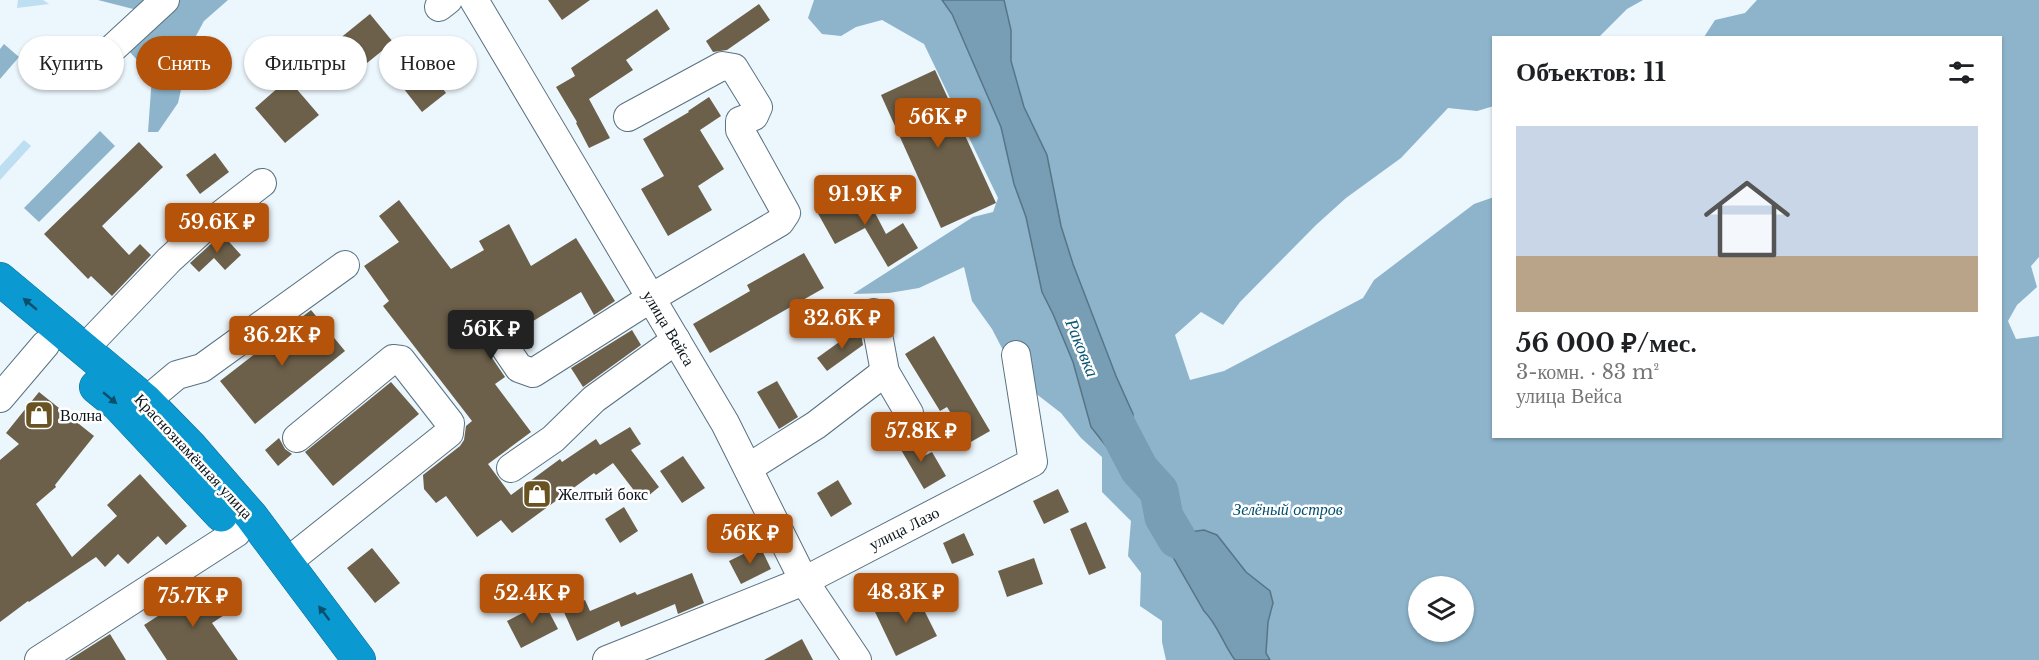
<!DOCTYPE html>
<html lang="ru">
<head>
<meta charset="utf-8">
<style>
	:root { --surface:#fff; --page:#f2f2f2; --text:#202124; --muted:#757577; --accent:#b45309 }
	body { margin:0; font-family:"Libre Baskerville",serif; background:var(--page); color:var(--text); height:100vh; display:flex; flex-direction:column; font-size:22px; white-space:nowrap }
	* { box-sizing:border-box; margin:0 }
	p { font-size:20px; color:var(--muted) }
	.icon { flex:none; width:33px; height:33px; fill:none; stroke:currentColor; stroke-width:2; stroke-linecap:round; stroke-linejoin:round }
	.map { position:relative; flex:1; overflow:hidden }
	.panel { position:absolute; left:1492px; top:36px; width:510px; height:402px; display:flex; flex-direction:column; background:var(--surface); border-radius:0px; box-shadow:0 2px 4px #0004 }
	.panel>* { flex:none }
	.top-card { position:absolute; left:18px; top:36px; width:570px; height:54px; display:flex; gap:12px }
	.tools { position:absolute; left:1408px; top:576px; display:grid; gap:12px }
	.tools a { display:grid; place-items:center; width:66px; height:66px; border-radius:50%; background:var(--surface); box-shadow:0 2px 4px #0004; font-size:30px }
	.price { position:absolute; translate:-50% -51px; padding:0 14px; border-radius:6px; background:var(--accent); color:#fff; font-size:20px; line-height:39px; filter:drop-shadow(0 2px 3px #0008) }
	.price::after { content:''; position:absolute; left:50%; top:36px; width:18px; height:14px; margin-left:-9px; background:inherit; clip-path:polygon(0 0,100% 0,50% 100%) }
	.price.active { background:#222; color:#fff }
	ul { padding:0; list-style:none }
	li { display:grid; align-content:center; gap:12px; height:318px; padding:0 24px }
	li span { display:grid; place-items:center; height:186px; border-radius:0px; color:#555 }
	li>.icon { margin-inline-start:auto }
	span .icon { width:108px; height:108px; fill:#fffc; stroke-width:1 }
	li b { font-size:26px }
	h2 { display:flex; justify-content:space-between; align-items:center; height:72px; padding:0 24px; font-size:26px }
	.chip { padding:0 21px; border-radius:27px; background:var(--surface); box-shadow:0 2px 4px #0004; font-size:21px; line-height:54px }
	.chip.active { background:var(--accent); color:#fff }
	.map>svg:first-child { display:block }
</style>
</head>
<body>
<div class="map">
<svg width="2039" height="660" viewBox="0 0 2039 660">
	<rect width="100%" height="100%" fill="#ecf6fd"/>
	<g fill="#bedef1">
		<path d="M18,0H43L49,4L17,8Z"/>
		<path d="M24,140L31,146L0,180V166Z"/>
	</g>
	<g fill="#8db4cb" fill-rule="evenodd">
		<path d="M98,0H228L204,21L191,45L178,103L158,132H148L152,76L127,49L141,11Z"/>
		<path d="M814,0H1643L1627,9L1599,37L1494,38V106L1477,111L1448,108L1401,158L1346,198L1316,225L1240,302L1223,325L1201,312L1175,335L1190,380L1224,371L1363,298L1374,280L1474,204L1494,197V436H2001V38L1704,37L1715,20L1745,13L1757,0H2039V257L2031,266L2037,287L2017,305L2008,321L2016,339L2039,336V660H1166L1162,642V621L1140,606L1141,573L1128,556L1131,521L1102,492V457L1081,438L1061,413L1030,389L1005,354L992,329L972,301L964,267L919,288L889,293L853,294L973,217L993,212L998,198L924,44L882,20L856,27L841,36L822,34L808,18ZM1419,586H1464V632H1419Z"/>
		<path d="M4,44L19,57L0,79V49Z"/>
		<path d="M100,131L115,146L39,222L24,208Z"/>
	</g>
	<g fill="#789eb5" stroke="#577586" stroke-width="1.5">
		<path d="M942,0H1004L1011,30V61L1024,107L1047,155L1061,226L1073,264L1116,376L1133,414V443L1139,469H1131L1106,446L1091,427L1073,362L1053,314L1042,292L1026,217L1014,184L1001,127L952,14Z"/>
		<path d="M1150,490L1169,494L1171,517L1178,531L1189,532L1204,530L1217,535L1246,572L1270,591L1273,603L1268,622L1266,653L1270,660H1235C1223,644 1218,625 1204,611L1162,538L1149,506Z"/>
	</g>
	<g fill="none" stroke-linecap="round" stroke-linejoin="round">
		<path stroke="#789eb5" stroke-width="39" d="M1114,421L1139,469L1159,491L1164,517L1177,539"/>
	</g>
	<g fill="#6c604a">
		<path d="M548,0H590L562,20Z"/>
		<path d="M759,4L770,20L727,50L713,52L706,41Z"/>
		<path d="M657,9L670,29L626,60L633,70L589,99L610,138L589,148L576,123L577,122L556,87L575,76L571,68Z"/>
		<path d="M370,14L393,42L346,80L323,52Z"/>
		<path d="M425,65L446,93L422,112L400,84Z"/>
		<path d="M935,70L996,203L941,228L881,95Z"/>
		<path d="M288,79L319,115L285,143L255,108Z"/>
		<path d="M709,97L721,116L700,130L724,169L698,186L712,210L668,236L641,189L664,176L643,139L689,112L688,111Z"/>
		<path d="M139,142L163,167L102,226L129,255L140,244L151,255L112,296L91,276L88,279L44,234Z"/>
		<path d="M215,153L229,172L200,194L186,175Z"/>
		<path d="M861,186L886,234L903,223L918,248L888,267L865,228L835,244L816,210Z"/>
		<path d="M399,200L451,269L484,250L479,241L509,224L531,266L576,238L615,301L594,315L581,292L515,332L506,322L497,321L489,323L483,329L482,338L484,346L505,377L495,384L531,432L488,464L511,495L560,459L562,462L596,439L600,445L630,427L641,444L631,450L659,487L642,501L613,463L596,475L594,473L512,533L501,520L477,537L446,496L436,503L424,489L423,475L460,446L464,440L466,426L472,421L383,306L389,301L364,266L399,242L379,216Z"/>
		<path d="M222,234L241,255L225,270L214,258L199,272L190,263Z"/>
		<path d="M804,253L824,288L710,353L693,324L750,291L747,285Z"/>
		<path d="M311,310L345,351L255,424L220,381Z"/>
		<path d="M860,327L863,345L827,371L817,358Z"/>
		<path d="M632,330L641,345L583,387L571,368Z"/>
		<path d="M934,336L990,431L969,443L947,407L940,411L905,354Z"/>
		<path d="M777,381L798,417L779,429L757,392Z"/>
		<path d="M391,382L419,414L333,486L305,452Z"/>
		<path d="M39,392L94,436L55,485L56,487L36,504L72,557L117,516L107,505L140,474L187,526L166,545L158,536L128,564L118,554L105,567L96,557L29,602L28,601L0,622V460L19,444L6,433Z"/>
		<path d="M911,434L924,456L932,452L946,476L924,489L897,443Z"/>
		<path d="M279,438L285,449L292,454L278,466L265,450Z"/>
		<path d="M683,456L705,488L682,503L660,471Z"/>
		<path d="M838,480L852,504L831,517L817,493Z"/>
		<path d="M1058,489L1069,512L1044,524L1033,501Z"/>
		<path d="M624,507L638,531L620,543L605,519Z"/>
		<path d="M1086,522L1106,568L1089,575L1070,529Z"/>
		<path d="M964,533L974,555L952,564L943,543Z"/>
		<path d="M760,546L771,569L741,584L729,561Z"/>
		<path d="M372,548L400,583L375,603L347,568Z"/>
		<path d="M1034,558L1043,584L1007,597L998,571Z"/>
		<path d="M692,573L704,603L678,614L675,604L621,627L619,621L577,641L563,610L585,600L590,611L635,592L637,595Z"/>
		<path d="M212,581L232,610L212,623L238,660H167L144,625Z"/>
		<path d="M915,592L937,636L896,656L875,612Z"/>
		<path d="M544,602L558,629L521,648L507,621Z"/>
		<path d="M110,634L126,660H69Z"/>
		<path d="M802,639L813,660H764Z"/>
	</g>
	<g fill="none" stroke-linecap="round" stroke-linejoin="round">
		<g stroke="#597180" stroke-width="30">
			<g id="minor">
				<path d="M474,0L725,423L804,581L857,660"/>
				<path d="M439,7L448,0"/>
				<path d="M114,47L165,0"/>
				<path d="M874,313L885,372L909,413"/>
				<path d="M498,337L519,368L533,373L651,298L780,222L786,213L740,130V121L754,116L758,107L734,68L722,66L628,117"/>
				<path d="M84,349L169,260L205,227L262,183"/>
				<path d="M0,398L45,345"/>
				<path d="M146,401L177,375L202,368L345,265"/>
				<path d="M511,468L553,439L594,399L676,340"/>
				<path d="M748,468L816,425L885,372"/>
				<path d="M286,563L449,433L450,423L401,360L393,359L297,438"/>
				<path d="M39,660L236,533"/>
				<path d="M607,660L804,581L1033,462L1016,355"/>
			</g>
		</g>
		<g stroke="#0b6a91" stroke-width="34">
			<g id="highway">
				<path d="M0,279L146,401L191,447L252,517L359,660"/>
				<path d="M96,387L117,404L221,515"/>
			</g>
		</g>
		<use href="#minor" stroke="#fff" stroke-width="28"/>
		<use href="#highway" stroke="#0b99d1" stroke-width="33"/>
	</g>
	<defs><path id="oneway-solid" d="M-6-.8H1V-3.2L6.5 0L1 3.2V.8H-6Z" transform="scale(1.5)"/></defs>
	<g fill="#0a506c">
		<use href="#oneway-solid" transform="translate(30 304) rotate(-140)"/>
		<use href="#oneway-solid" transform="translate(110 398) rotate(40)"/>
		<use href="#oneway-solid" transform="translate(324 613) rotate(-127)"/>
	</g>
	<defs>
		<g id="shop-square" transform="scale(1.5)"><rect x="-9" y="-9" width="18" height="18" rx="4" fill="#6a5323" stroke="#fff"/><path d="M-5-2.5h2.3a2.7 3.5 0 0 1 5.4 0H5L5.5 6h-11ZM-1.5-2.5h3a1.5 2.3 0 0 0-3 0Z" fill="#fff"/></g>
	</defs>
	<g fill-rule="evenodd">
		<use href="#shop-square" x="39" y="415"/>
		<use href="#shop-square" x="537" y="494"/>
	</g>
	<g text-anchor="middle" stroke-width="5" stroke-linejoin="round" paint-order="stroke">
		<g font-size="16" fill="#0a141a" stroke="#fff">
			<text transform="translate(669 328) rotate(59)" y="6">улица Вейса</text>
			<text transform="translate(194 456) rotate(47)" y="6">Краснознамённая улица</text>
			<text transform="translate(904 528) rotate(-27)" y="6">улица Лазо</text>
		</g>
		<g font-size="16" fill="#0a141a" stroke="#fff" text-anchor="start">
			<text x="60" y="421">Волна</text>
			<text x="558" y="500">Желтый бокс</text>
		</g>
		<g font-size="16" font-style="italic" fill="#014f6f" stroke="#fff">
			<text x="1288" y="515">Зелёный остров</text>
		</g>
		<g font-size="18" font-style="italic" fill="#0d5675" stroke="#fff">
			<text transform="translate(1082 348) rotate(68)" y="6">Раковка</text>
		</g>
	</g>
</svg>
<div class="tools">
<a><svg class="icon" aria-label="layers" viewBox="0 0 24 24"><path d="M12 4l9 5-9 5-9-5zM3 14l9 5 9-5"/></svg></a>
</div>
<b class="price" style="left:938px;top:149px">56K ₽</b>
<b class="price" style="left:865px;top:226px">91.9K ₽</b>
<b class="price" style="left:217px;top:254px">59.6K ₽</b>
<b class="price" style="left:842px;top:350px">32.6K ₽</b>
<b class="price active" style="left:491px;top:361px">56K ₽</b>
<b class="price" style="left:282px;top:367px">36.2K ₽</b>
<b class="price" style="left:921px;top:463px">57.8K ₽</b>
<b class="price" style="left:750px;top:565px">56K ₽</b>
<b class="price" style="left:906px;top:624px">48.3K ₽</b>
<b class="price" style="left:532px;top:625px">52.4K ₽</b>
<b class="price" style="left:193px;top:628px">75.7K ₽</b>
<div class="top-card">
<a class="chip">Купить</a>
<a class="chip active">Снять</a>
<a class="chip">Фильтры</a>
<a class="chip">Новое</a>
</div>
<section class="panel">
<h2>Объектов: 11<svg class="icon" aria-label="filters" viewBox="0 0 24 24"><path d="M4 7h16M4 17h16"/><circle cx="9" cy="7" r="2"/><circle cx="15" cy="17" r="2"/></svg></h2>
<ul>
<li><span style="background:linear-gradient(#c9d6e8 70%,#b9a48a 0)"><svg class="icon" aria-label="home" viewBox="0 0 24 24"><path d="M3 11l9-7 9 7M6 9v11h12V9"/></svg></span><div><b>56 000 ₽/мес.</b><p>3-комн. · 83 m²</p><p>улица Вейса</p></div></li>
</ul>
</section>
</div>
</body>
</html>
